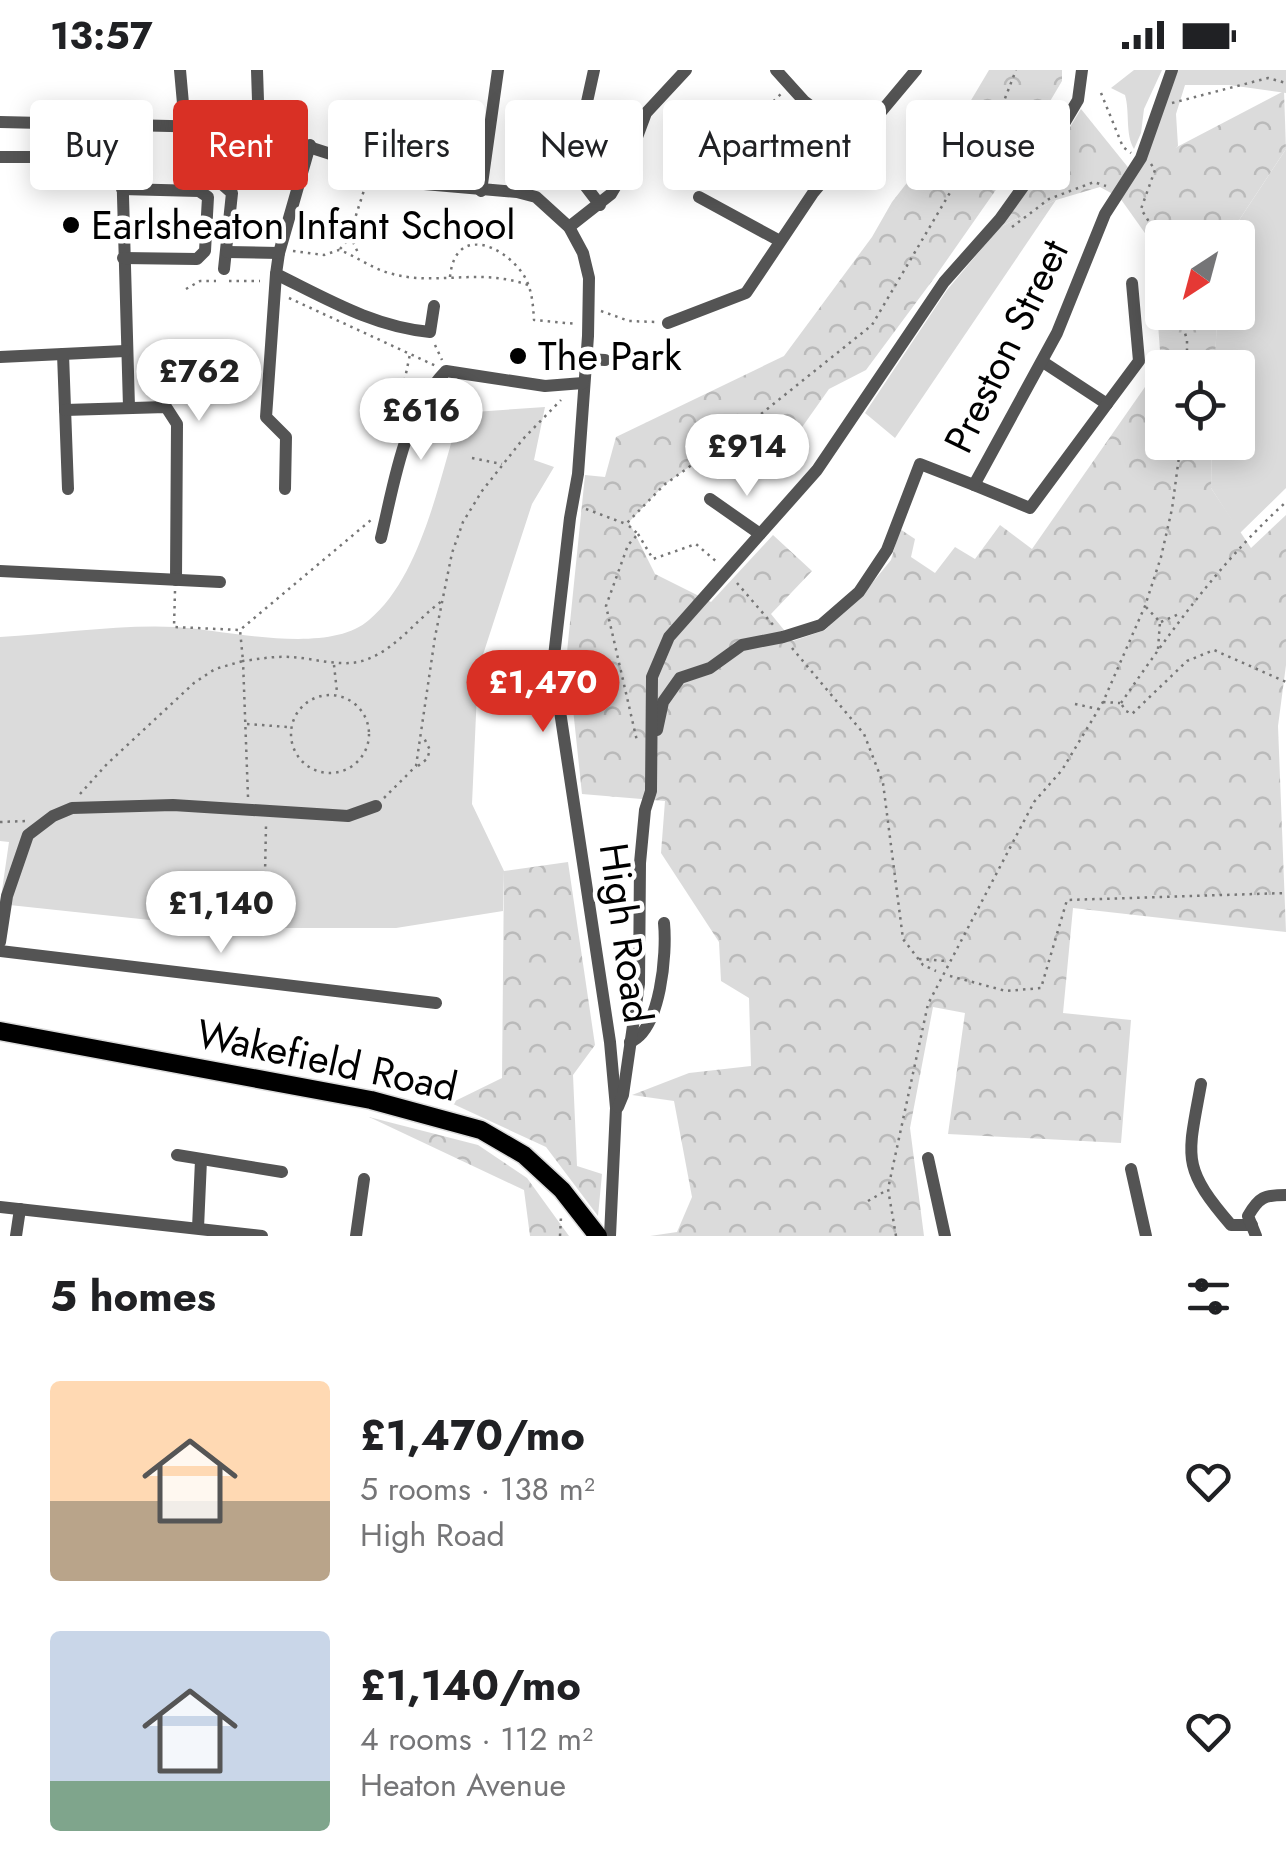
<!DOCTYPE html>
<html lang="en">
<head>
<meta charset="utf-8">
<style>
	:root { --surface:#fff; --page:#f2f2f2; --text:#202124; --muted:#757577; --accent:#d93025 }
	body { margin:0; font-family:Jost,sans-serif; background:var(--page); color:var(--text); height:100vh; display:flex; flex-direction:column; font-size:38px; white-space:nowrap }
	* { box-sizing:border-box; margin:0 }
	p { font-size:32px; color:var(--muted) }
	.icon { flex:none; width:55px; height:55px; fill:none; stroke:currentColor; stroke-width:2; stroke-linecap:round; stroke-linejoin:round }
	.map { position:relative; height:1166px; overflow:hidden }
	.sheet { display:flex; flex-direction:column; background:var(--surface); flex:1 }
	.sheet>* { flex:none }
	.hud { position:absolute; left:30px; top:30px; width:1228px; height:90px; display:flex; gap:20px }
	.needle { width:65px; rotate:216deg }
	.controls { position:absolute; left:1145px; top:150px; display:grid; gap:20px }
	.controls a { display:grid; place-items:center; width:110px; height:110px; border-radius:10px; background:var(--surface); box-shadow:0 5px 25px #0003; font-size:50px }
	.price { position:absolute; translate:-50% -85px; padding:0 22px; border-radius:35px; background:#fff; color:#222; font-size:32px; line-height:65px; filter:drop-shadow(0 2px 5px #0008) }
	.price::after { content:''; position:absolute; left:50%; top:60px; width:30px; height:22px; margin-left:-15px; background:inherit; clip-path:polygon(0 0,100% 0,50% 100%) }
	.price.current { background:var(--accent); color:#fff }
	ul { padding:0; list-style:none }
	li { display:flex; align-items:center; gap:30px; height:250px; padding:0 50px }
	li span { display:grid; place-items:center; flex:none; width:280px; height:200px; border-radius:10px; color:#555 }
	li>.icon { margin-inline-start:auto }
	span .icon { width:120px; height:120px; fill:#fffc; stroke-width:1 }
	li b { font-size:42px }
	h2 { display:flex; justify-content:space-between; align-items:center; height:120px; padding:0 50px; font-size:42px }
	.chip { padding:0 35px; border-radius:10px; background:var(--surface); box-shadow:0 5px 25px #0003; font-size:35px; line-height:90px }
	.chip.current { background:var(--accent); color:#fff }
	.status { display:flex; justify-content:space-between; align-items:center; height:70px; padding:0 50px; background:var(--surface); direction:ltr }
	.status svg { height:28px; fill:currentColor }
	.map>svg:first-child { display:block }
</style>
</head>
<body>
<div class="status"><b>13:57</b><svg viewBox="0 0 49 12"><path d="M0 12V9h3v3zM5 12V6h3v6zM10 12V3h3v9zM15 12V0h3v12zM26 1h20v11H26zM47 4h2v5h-2z"/></svg></div>
<div class="map">
<svg width="1286" height="1166" viewBox="0 0 1286 1166">
	<defs>
		<pattern id="forest-crowns" width="20" height="18" patternUnits="userSpaceOnUse" patternTransform="scale(2.5)"><rect width="20" height="18" fill="#dbdbdb"/><path d="M2 6a3 3 0 1 1 6 0M12 15a3 3 0 1 1 6 0" fill="none" stroke="#bababa"/></pattern>
	</defs>
	<rect width="100%" height="100%" fill="#fff"/>
	<g fill="#dbdbdb">
		<path d="M1134,0H1162L1144,39L1141,63L1134,79C1125,64 1130,42 1125,25L1111,18Z"/>
		<path d="M1178,0H1286V23L1229,15H1185L1176,44L1178,76L1134,112Z"/>
		<path d="M1286,79V418L1240,463L1211,418L1212,373L1238,372V298L1215,297L1217,243L1238,242V168L1228,167Z"/>
		<path d="M1056,130L895,368L865,343L947,220L1000,157Z"/>
		<path d="M545,337L534,390L554,397L532,434L478,600L472,734L504,801L503,841L396,858H225L0,834L9,772L0,771V567C55,564 122,554 176,557C227,560 328,586 369,550C422,506 440,406 460,343Z"/>
	</g>
	<g fill="url(#forest-crowns)">
		<path d="M989,0H1062V11L1007,104L935,207L866,300L829,319L788,377L751,352L664,415L629,452L655,504L711,532L773,465L812,501L771,544L793,571L825,560L864,523L891,490L900,459L915,469L911,487L935,503L955,477L975,489L1000,455L1032,479L1161,294L1152,173L1120,128L1100,117L1056,130L1000,157L1047,95L1081,39L1131,101L1284,21L1286,79L1228,167L1162,168V242L1217,243L1215,297L1162,298V372L1212,373L1211,418L1251,478L1286,445V595L1278,656L1286,862L1073,838L1063,943L1131,950L1121,1073L948,1064L965,943L933,937L910,1058L924,1166H650L677,1162L692,1127L674,1031L632,1025L689,1003L751,996L749,928L721,911L719,872L661,783L665,731L582,724L567,582L585,405L605,407L616,367L784,286L872,167L892,132L970,32Z"/>
		<path d="M568,792L595,975L573,1005L577,1096L602,1104L598,1146L546,1077L451,1033L502,1008L504,801Z"/>
		<path d="M369,1047L478,1075L527,1108L569,1166H530L524,1120Z"/>
	</g>
	<g fill="none" stroke-linecap="round" stroke-linejoin="round">
		<g stroke="#dbdbdb" stroke-width="21">
			<path id="highway" d="M0,961L371,1030L481,1060L524,1085L562,1120L598,1166"/>
		</g>
		<g stroke="#767676" stroke-width="2.5" stroke-dasharray="2.5 5" stroke-linecap="butt">
			<path d="M1101,23L1123,77L1131,83"/>
			<path d="M1172,33L1268,8L1286,13"/>
			<path d="M664,45L682,46L713,65L774,85L812,106"/>
			<path d="M727,69L747,57L782,23"/>
			<path d="M210,70L219,76L293,92"/>
			<path d="M1151,94L1155,100L1141,139L1158,166L1162,181"/>
			<path d="M1012,157L1049,129L1094,112L1106,116"/>
			<path d="M350,165L359,185"/>
			<path d="M340,179L348,170L368,108"/>
			<path d="M293,181L324,185L339,180C356,186 371,198 389,203C436,217 477,197 528,215"/>
			<path d="M450,207C455,155 502,174 523,204C532,218 533,234 534,250L577,254"/>
			<path d="M229,211H260"/>
			<path d="M186,219L200,211H216"/>
			<path d="M289,228L436,296"/>
			<path d="M601,241L629,251L656,252"/>
			<path d="M1179,242L1187,270V298"/>
			<path d="M435,275L442,290"/>
			<path d="M394,362L410,284"/>
			<path d="M472,388L502,394"/>
			<path d="M586,439L626,454L664,415L746,356L872,255L1004,31L1016,0"/>
			<path d="M629,456L638,464L628,475L606,536L637,671"/>
			<path d="M638,464L653,489L696,474L718,493"/>
			<path d="M737,513L774,556"/>
			<path d="M175,521L174,557L240,560L371,450"/>
			<path d="M1146,537L1160,552L1158,579"/>
			<path d="M1161,552L1181,543"/>
			<path d="M792,578L864,664L883,713L903,869L923,895L936,901"/>
			<path d="M334,595L337,622"/>
			<circle cx="330" cy="664" r="39"/>
			<path d="M1103,632L1120,633"/>
			<path d="M1121,633C1170,562 1221,491 1286,432"/>
			<path d="M1075,634L1098,639"/>
			<path d="M1122,635L1126,641L1132,644L1187,591L1214,580L1286,612"/>
			<path d="M247,654L288,657"/>
			<path d="M418,696L427,689L430,680L423,666"/>
			<path d="M80,724L107,694L194,613L215,599L243,591L240,560"/>
			<path d="M248,727L243,591C259,589 274,586 290,587C315,588 344,599 368,589C397,578 417,549 442,531"/>
			<path d="M384,728L416,696L435,567L452,483L463,452L482,421L523,369L561,330"/>
			<path d="M0,752L26,751"/>
			<path d="M265,804L266,756"/>
			<path d="M919,889L946,891"/>
			<path d="M950,906L1006,921L1041,918L1067,830L1286,823"/>
			<path d="M868,1131L887,1120"/>
			<path d="M560,1166L561,1147"/>
			<path d="M896,1166L888,1119L928,934L1034,732L1062,700L1103,632L1145,536L1161,487L1172,439L1181,372"/>
		</g>
		<g stroke="#545454" stroke-width="12">
			<path d="M180,0L185,56"/>
			<path d="M257,0L259,61"/>
			<path d="M594,0L574,91L577,105L600,135"/>
			<path d="M776,0L804,31L847,63L854,74"/>
			<path d="M0,52L212,57L259,61L424,114L517,122L536,127L569,157L583,183L589,208L588,266L578,404L570,448L553,595L610,972L616,1038L610,1166"/>
			<path d="M834,53L881,39"/>
			<path d="M121,56L129,337"/>
			<path d="M310,75L279,183L276,204C327,229 374,257 430,262L434,236"/>
			<path d="M0,87H56"/>
			<path d="M216,109L232,123L224,199"/>
			<path d="M122,119L199,121L208,127L205,181L197,189L123,188"/>
			<path d="M481,121L498,0"/>
			<path d="M699,127L780,171"/>
			<path d="M569,157L611,124L624,102L646,43L686,0"/>
			<path d="M227,182L279,183"/>
			<path d="M276,204L266,347L286,367L285,419"/>
			<path d="M668,253L746,223L813,123L916,0"/>
			<path d="M63,284L68,419"/>
			<path d="M0,287L125,281"/>
			<path d="M586,289L605,290"/>
			<path d="M1043,292L1107,334L1139,291L1132,213"/>
			<path d="M65,340L166,337L177,354L176,510"/>
			<path d="M974,415L1030,438L1107,334"/>
			<path d="M710,429L760,464"/>
			<path d="M381,468C395,410 403,346 446,301L545,316L583,313"/>
			<path d="M0,501L220,512"/>
			<path d="M657,660L663,632L680,608L710,598L742,575L783,567L821,555L859,522L887,480L920,394L974,415L1057,263L1105,144L1141,88L1172,0"/>
			<path d="M0,872L7,826L28,765L53,746L72,738L173,735L348,746L376,736"/>
			<path d="M0,881L436,933"/>
			<path d="M630,972C661,960 667,883 664,853"/>
			<path d="M1201,1014C1188,1087 1180,1096 1231,1155H1252"/>
			<path d="M618,1037L623,1025L639,914L640,793L645,740L651,721L652,607L669,567L817,400L944,212L1000,149L1043,89L1078,30L1082,0"/>
			<path d="M177,1085L282,1102"/>
			<path d="M928,1088L945,1166"/>
			<path d="M1131,1099L1146,1166"/>
			<path d="M0,1137L262,1166"/>
			<path d="M198,1158L201,1090"/>
			<path d="M16,1166L20,1139"/>
			<path d="M356,1166L364,1109"/>
			<path d="M1256,1166L1248,1146C1259,1127 1264,1125 1286,1125"/>
		</g>
		<use href="#highway" stroke="#000" stroke-width="18"/>
	</g>
	<g fill="#000" stroke="#fff" stroke-width="4">
		<circle cx="71" cy="155" r="10"/>
		<circle cx="518" cy="286" r="10"/>
	</g>
	<g text-anchor="middle" stroke-width="9" stroke-linejoin="round" paint-order="stroke">
		<g font-size="40" fill="#000" stroke="#fff" text-anchor="start">
			<text x="91" y="169">Earlsheaton Infant School</text>
			<text x="538" y="300">The Park</text>
		</g>
		<g font-size="40" fill="#000" stroke="#fff">
			<text transform="translate(1006 276) rotate(-64)" y="14">Preston Street</text>
			<text transform="translate(626 863) rotate(82)" y="14">High Road</text>
			<text transform="translate(327 990) rotate(12)" y="14">Wakefield Road</text>
		</g>
	</g>
</svg>
<div class="controls">
<a><svg class="needle" viewBox="-14 -14 28 28"><path d="M0-13l5 13h-10z" fill="#e53935"/><path d="M0 13l5-13h-10z" fill="#757577"/></svg></a>
<a><svg class="icon" aria-label="locate" viewBox="0 0 24 24"><circle cx="12" cy="12" r="6"/><path d="M12 2v4M12 18v4M2 12h4M18 12h4"/></svg></a>
</div>
<b class="price" style="left:199px;top:354px">£762</b>
<b class="price" style="left:421px;top:393px">£616</b>
<b class="price" style="left:747px;top:429px">£914</b>
<b class="price current" style="left:543px;top:665px">£1,470</b>
<b class="price" style="left:221px;top:886px">£1,140</b>
<div class="hud">
<a class="chip">Buy</a>
<a class="chip current">Rent</a>
<a class="chip">Filters</a>
<a class="chip">New</a>
<a class="chip">Apartment</a>
<a class="chip">House</a>
</div>
</div>
<section class="sheet">
<h2>5 homes<svg class="icon" aria-label="filters" viewBox="0 0 24 24"><path d="M4 7h16M4 17h16"/><circle cx="9" cy="7" r="2"/><circle cx="15" cy="17" r="2"/></svg></h2>
<ul>
<li><span style="background:linear-gradient(#ffd9b3 60%,#b9a48a 0)"><svg class="icon" aria-label="home" viewBox="0 0 24 24"><path d="M3 11l9-7 9 7M6 9v11h12V9"/></svg></span><div><b>£1,470/mo</b><p>5 rooms · 138 m²</p><p>High Road</p></div><svg class="icon" aria-label="heart" viewBox="0 0 24 24"><path d="M12 20l-8-8c-3-5 5-10 8-4 3-6 11-1 8 4z"/></svg></li>
<li><span style="background:linear-gradient(#c9d6e8 75%,#7fa58c 0)"><svg class="icon" aria-label="home" viewBox="0 0 24 24"><path d="M3 11l9-7 9 7M6 9v11h12V9"/></svg></span><div><b>£1,140/mo</b><p>4 rooms · 112 m²</p><p>Heaton Avenue</p></div><svg class="icon" aria-label="heart" viewBox="0 0 24 24"><path d="M12 20l-8-8c-3-5 5-10 8-4 3-6 11-1 8 4z"/></svg></li>
</ul>
</section>
</body>
</html>
